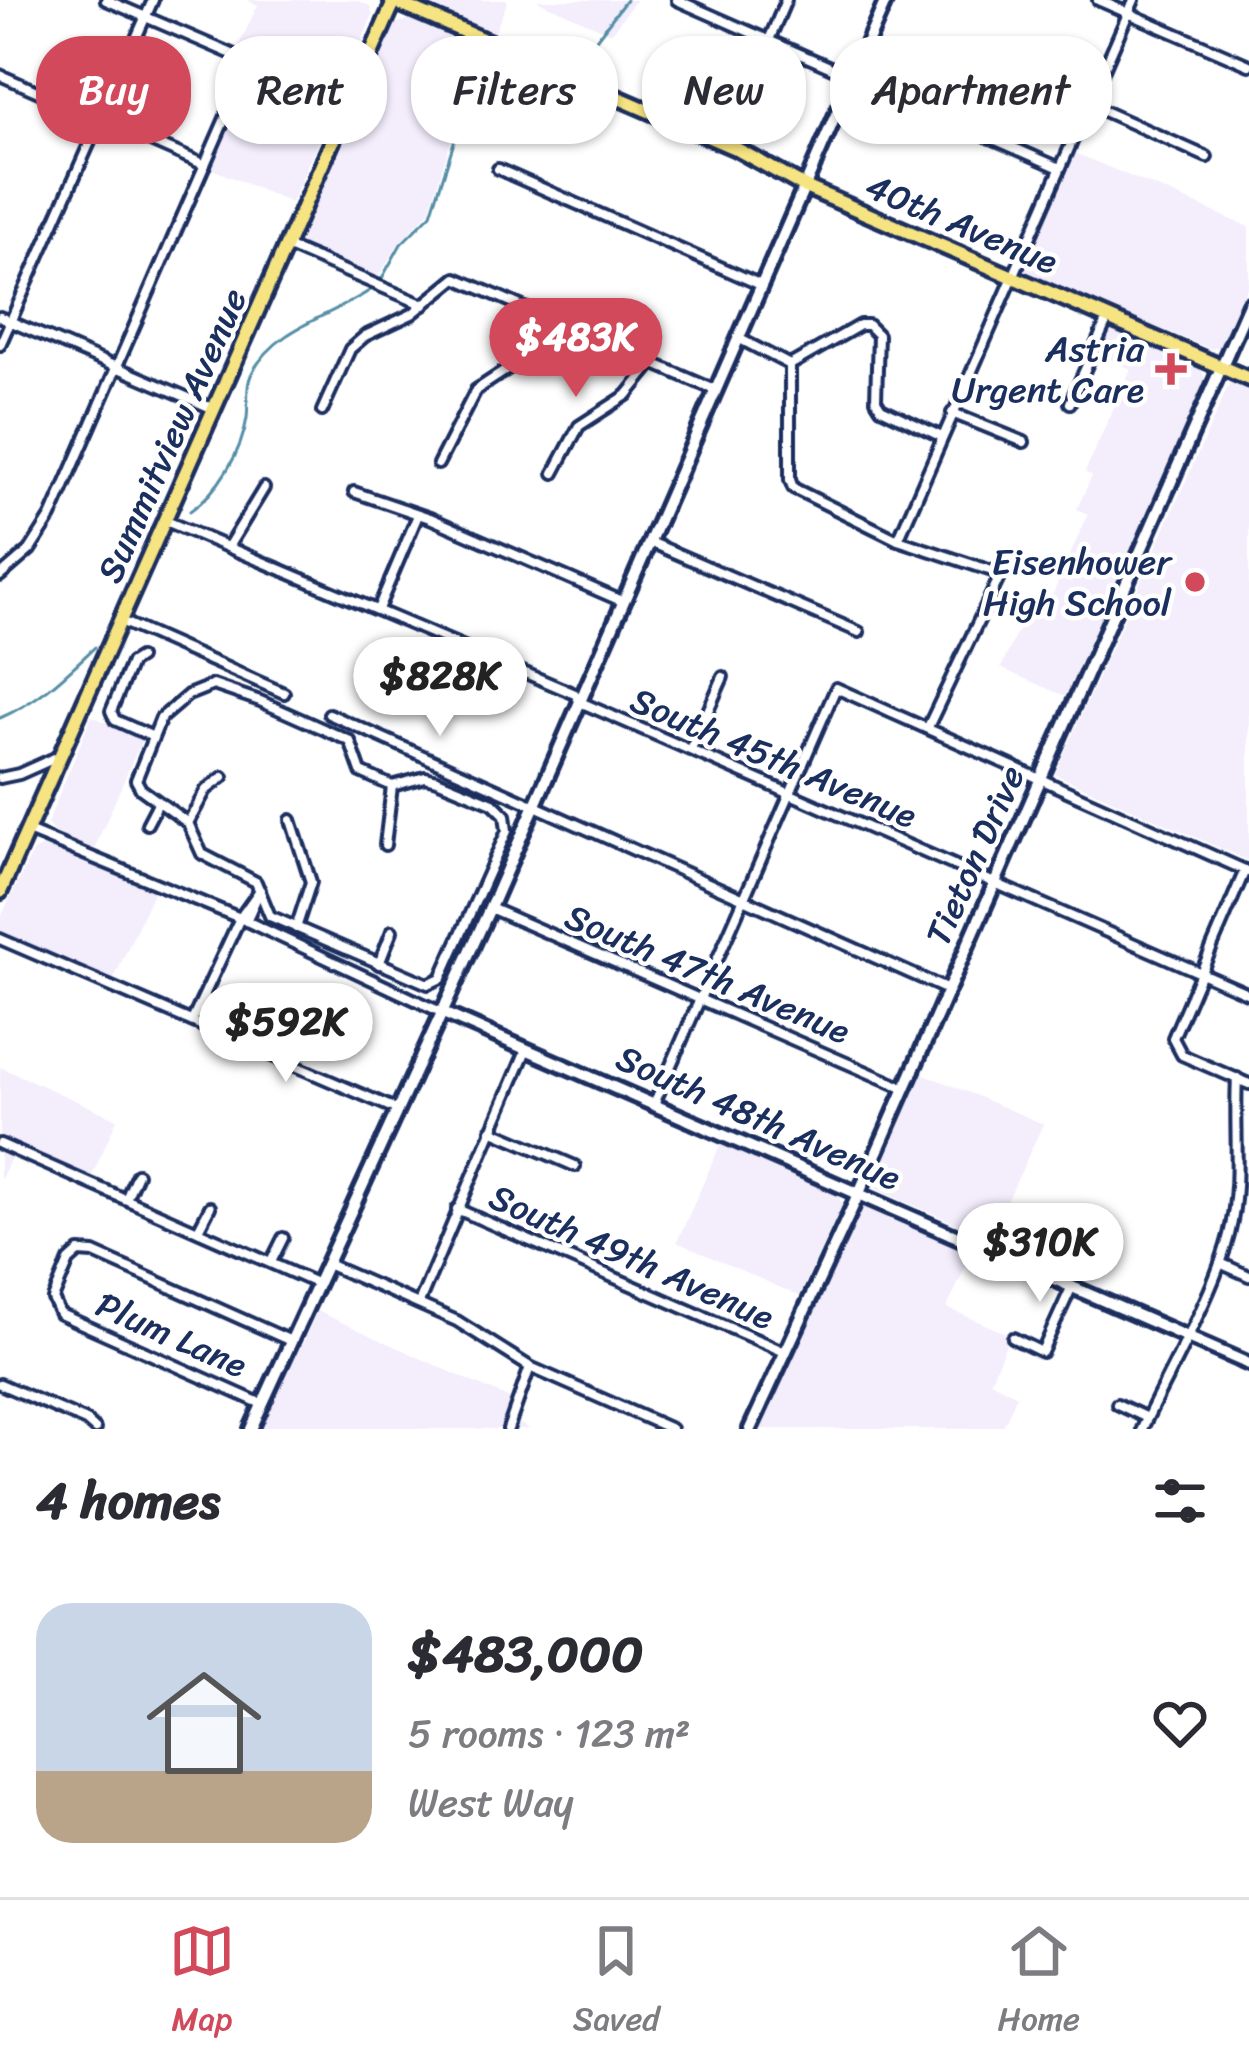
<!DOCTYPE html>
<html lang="en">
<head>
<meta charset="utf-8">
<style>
	:root { --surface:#fff; --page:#f7f7f7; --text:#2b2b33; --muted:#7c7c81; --line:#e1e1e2; --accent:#d1495b }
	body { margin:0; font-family:Sriracha,sans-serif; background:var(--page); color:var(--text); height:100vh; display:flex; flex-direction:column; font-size:45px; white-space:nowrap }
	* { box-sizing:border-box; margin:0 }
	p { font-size:39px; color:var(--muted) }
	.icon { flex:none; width:66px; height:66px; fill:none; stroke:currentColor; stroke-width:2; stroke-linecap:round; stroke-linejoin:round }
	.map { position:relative; height:1429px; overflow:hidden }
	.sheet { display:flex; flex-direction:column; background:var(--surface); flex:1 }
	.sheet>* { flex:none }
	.banner { position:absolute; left:36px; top:36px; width:1179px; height:108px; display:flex; gap:24px }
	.price { position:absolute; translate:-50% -102px; padding:0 27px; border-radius:42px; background:#fff; color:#222; font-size:39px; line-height:78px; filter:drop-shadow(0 3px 6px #0008) }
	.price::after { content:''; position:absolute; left:50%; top:72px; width:36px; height:27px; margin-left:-18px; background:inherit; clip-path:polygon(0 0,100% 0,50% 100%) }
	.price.active { background:var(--accent); color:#fff }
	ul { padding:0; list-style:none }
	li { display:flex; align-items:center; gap:36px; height:300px; padding:0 36px }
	li span { display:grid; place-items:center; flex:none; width:336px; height:240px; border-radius:36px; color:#555 }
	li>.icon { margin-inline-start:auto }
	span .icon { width:144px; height:144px; fill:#fffc; stroke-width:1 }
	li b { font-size:51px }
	h2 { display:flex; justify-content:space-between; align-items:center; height:144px; padding:0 36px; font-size:51px }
	.tag { padding:0 42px; border-radius:48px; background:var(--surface); box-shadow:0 3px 9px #0004; font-size:42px; line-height:108px }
	.tag.active { background:var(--accent); color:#fff }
	.menu { display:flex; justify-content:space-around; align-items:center; height:168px; border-top:3px solid var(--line); background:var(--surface); font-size:33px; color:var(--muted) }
	.menu a { display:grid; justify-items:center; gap:6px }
	.menu .active { color:var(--accent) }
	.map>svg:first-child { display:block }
</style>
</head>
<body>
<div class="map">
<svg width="1249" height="1429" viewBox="0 0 1249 1429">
	<rect width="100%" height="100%" fill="#fff"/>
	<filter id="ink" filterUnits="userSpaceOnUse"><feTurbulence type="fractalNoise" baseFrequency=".00833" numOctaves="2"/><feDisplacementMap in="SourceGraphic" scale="24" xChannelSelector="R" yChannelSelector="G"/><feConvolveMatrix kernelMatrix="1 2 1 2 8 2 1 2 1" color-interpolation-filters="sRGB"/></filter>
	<g filter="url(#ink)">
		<g fill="#f3edfc">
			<path d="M247,0H356L370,6L373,15L291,203L210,168L250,78L251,65L236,51L258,5Z"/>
			<path d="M422,0H508L494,34Z"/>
			<path d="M536,0H636L611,33Z"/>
			<path d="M411,19L530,69L477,98L465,94L429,211L399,243L378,277L299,243L394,24Z"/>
			<path d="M1075,153L1249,227V283L1222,346L1211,349L1021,272Z"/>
			<path d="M1098,323L1201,369L1205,379L1065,696L1001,668L1029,605L1045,612L1088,514L1077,509L1092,476L1085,472L1131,369L1087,349Z"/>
			<path d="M1230,382L1249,390V861L1055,774Z"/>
			<path d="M92,716L142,739L94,849L54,832L47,824Z"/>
			<path d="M43,847L77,855L154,890L112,983L0,933V919L33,852Z"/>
			<path d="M0,1067L117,1119L86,1189L12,1156L0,1181Z"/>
			<path d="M922,1073L1043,1124L990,1238L878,1190L874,1185Z"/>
			<path d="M722,1141L837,1193L842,1204L799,1296L677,1242Z"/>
			<path d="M863,1208H873L973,1250L947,1308L1010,1335L990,1381L1017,1395L1002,1429H759Z"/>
			<path d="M317,1311L512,1400L505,1417L530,1429H258L295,1347L301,1348Z"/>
		</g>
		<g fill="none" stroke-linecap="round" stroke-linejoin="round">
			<g stroke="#558ea6" stroke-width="3">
				<path d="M570,65L584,55L626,0"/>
				<path d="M381,280L401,244L431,214L463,114L469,105L533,71"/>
				<path d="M190,511C218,492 242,452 247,418C249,404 245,386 252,373C278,325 332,317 372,289"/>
				<path d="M0,718C39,701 64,676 95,647"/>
			</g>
			<g stroke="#1b2f5e" stroke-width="16">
				<g id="street">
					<path d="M677,0L1060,168"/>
					<path d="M1098,0L1249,65"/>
					<path d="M769,40L786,0"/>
					<path d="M0,75L205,165"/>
					<path d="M1088,104L1207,157"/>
					<path d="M990,138L1024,61"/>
					<path d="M498,169L761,285"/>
					<path d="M286,246L424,305"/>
					<path d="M0,317L214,409"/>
					<path d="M738,338L790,365"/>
					<path d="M0,345L153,0"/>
					<path d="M790,365V480L793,488L898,540L1001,574L928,727"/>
					<path d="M790,365L860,325H868L878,335L876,400L881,408L942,437"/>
					<path d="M1070,403L1108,318"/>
					<path d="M322,411L350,349L365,336L412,314L456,278L715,390"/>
					<path d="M952,413L1024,442"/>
					<path d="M438,464L476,390L540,348L556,320"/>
					<path d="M554,473L579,426L627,395L653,363"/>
					<path d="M354,492L430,518L624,602"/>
					<path d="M166,521L575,694L580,702L1249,994"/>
					<path d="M898,540L1134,0"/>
					<path d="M650,542L859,632"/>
					<path d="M228,547L264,488"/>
					<path d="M0,576L30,550L51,517L244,75L239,57L106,0"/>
					<path d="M378,609L418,515"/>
					<path d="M123,622L284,693"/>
					<path d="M139,658L131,663L111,711L115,720L151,736"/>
					<path d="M213,685L260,701L350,741L361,772L392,786L425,777L437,780L493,803L505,815L507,831L441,978L428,984L270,916L256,882L202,854L188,823L141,789L136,780L161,718L188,695Z"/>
					<path d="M329,714L948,990"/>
					<path d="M691,749L723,677"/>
					<path d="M0,778L19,774L57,757"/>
					<path d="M291,820L311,882L296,928"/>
					<path d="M188,823L206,790L223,777"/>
					<path d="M147,824L158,803"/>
					<path d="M28,831L240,918L443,1013"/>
					<path d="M385,845L392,786"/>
					<path d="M1245,870L1173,1038L1182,1055L1249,1084"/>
					<path d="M490,908L904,1088"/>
					<path d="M0,939L398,1110"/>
					<path d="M379,964L392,931"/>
					<path d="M192,1021L240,918L260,890L246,921"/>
					<path d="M654,1104L836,688L1249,872"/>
					<path d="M491,1130L575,1166"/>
					<path d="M0,1144L318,1284"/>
					<path d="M126,1199L137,1174"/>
					<path d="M457,1209L785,1352"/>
					<path d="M198,1230L210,1207"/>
					<path d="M271,1262L283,1238"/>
					<path d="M1220,1263L1249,1276"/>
					<path d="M327,1264L457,1321L530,1367L671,1429"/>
					<path d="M419,1303L526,1050"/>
					<path d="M1013,1338L1042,1352L1072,1286"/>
					<path d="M0,1384L86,1421L95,1429"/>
					<path d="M262,1404L60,1314L53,1299L69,1261L79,1252L94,1253L291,1341"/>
					<path d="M1117,1404L1147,1418"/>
					<path d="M508,1429L530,1367"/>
					<path d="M1142,1429C1169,1371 1214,1294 1229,1235C1242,1184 1234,1130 1237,1078"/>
				</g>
			</g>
			<g stroke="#1b2f5e" stroke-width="20">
				<g id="secondary">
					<path d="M443,1013L1249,1364"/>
					<path d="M251,1429L490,908L886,0"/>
					<path d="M750,1429L859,1193L1249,304"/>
				</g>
			</g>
			<g stroke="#1b2f5e" stroke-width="21">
				<g id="primary">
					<path d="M391,0L735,148L805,187L1249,379"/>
					<path d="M0,892L394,2"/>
				</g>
			</g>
			<use href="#street" stroke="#fff" stroke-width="8"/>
			<use href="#secondary" stroke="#fff" stroke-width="10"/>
			<use href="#primary" stroke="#f6e381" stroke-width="12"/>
		</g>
	</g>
	<g fill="#d1495b" stroke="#fff" stroke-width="4.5">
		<path d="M1165 351h12v12h12v12h-12v12h-12v-12h-12v-12h12z"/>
		<circle cx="1195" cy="582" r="12"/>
	</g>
	<g text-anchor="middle" stroke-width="9" stroke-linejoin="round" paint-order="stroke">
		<g font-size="36" fill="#1b2f5e" stroke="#fff">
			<text transform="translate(962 223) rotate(23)" y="13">40th Avenue</text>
			<text transform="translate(171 435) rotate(-66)" y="13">Summitview Avenue</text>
			<text transform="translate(774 757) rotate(23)" y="13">South 45th Avenue</text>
			<text transform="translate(974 855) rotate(-66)" y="13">Tieton Drive</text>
			<text transform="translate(708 973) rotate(23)" y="13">South 47th Avenue</text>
			<text transform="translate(759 1117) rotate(24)" y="13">South 48th Avenue</text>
			<text transform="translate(632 1256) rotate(24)" y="13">South 49th Avenue</text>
			<text transform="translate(172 1334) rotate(24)" y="13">Plum Lane</text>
		</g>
		<g font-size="36" fill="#1b2f5e" stroke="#fff" text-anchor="end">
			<text x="1144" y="361">Astria<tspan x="1144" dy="41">Urgent Care</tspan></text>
			<text x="1171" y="574">Eisenhower<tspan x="1171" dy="41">High School</tspan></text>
		</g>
	</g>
</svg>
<b class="price active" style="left:576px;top:400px">$483K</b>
<b class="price" style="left:440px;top:739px">$828K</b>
<b class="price" style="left:286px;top:1085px">$592K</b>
<b class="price" style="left:1040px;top:1305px">$310K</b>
<div class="banner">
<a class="tag active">Buy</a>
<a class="tag">Rent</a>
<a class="tag">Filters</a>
<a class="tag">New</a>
<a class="tag">Apartment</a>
</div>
</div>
<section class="sheet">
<h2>4 homes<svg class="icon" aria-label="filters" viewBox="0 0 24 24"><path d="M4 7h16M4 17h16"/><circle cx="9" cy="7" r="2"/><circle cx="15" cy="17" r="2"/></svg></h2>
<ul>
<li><span style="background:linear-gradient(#c9d6e8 70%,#b9a48a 0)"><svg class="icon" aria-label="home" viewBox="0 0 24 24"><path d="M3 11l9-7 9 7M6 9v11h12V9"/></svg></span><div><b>$483,000</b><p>5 rooms · 123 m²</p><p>West Way</p></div><svg class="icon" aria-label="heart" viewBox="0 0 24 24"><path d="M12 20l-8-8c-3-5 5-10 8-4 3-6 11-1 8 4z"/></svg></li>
</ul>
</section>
<nav class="menu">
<a class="active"><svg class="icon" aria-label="map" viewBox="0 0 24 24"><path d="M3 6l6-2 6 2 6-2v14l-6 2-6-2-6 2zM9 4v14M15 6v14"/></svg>Map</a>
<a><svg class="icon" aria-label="saved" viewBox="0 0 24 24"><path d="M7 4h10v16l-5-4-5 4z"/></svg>Saved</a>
<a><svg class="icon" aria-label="home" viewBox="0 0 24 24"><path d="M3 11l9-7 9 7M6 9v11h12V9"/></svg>Home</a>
</nav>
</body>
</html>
